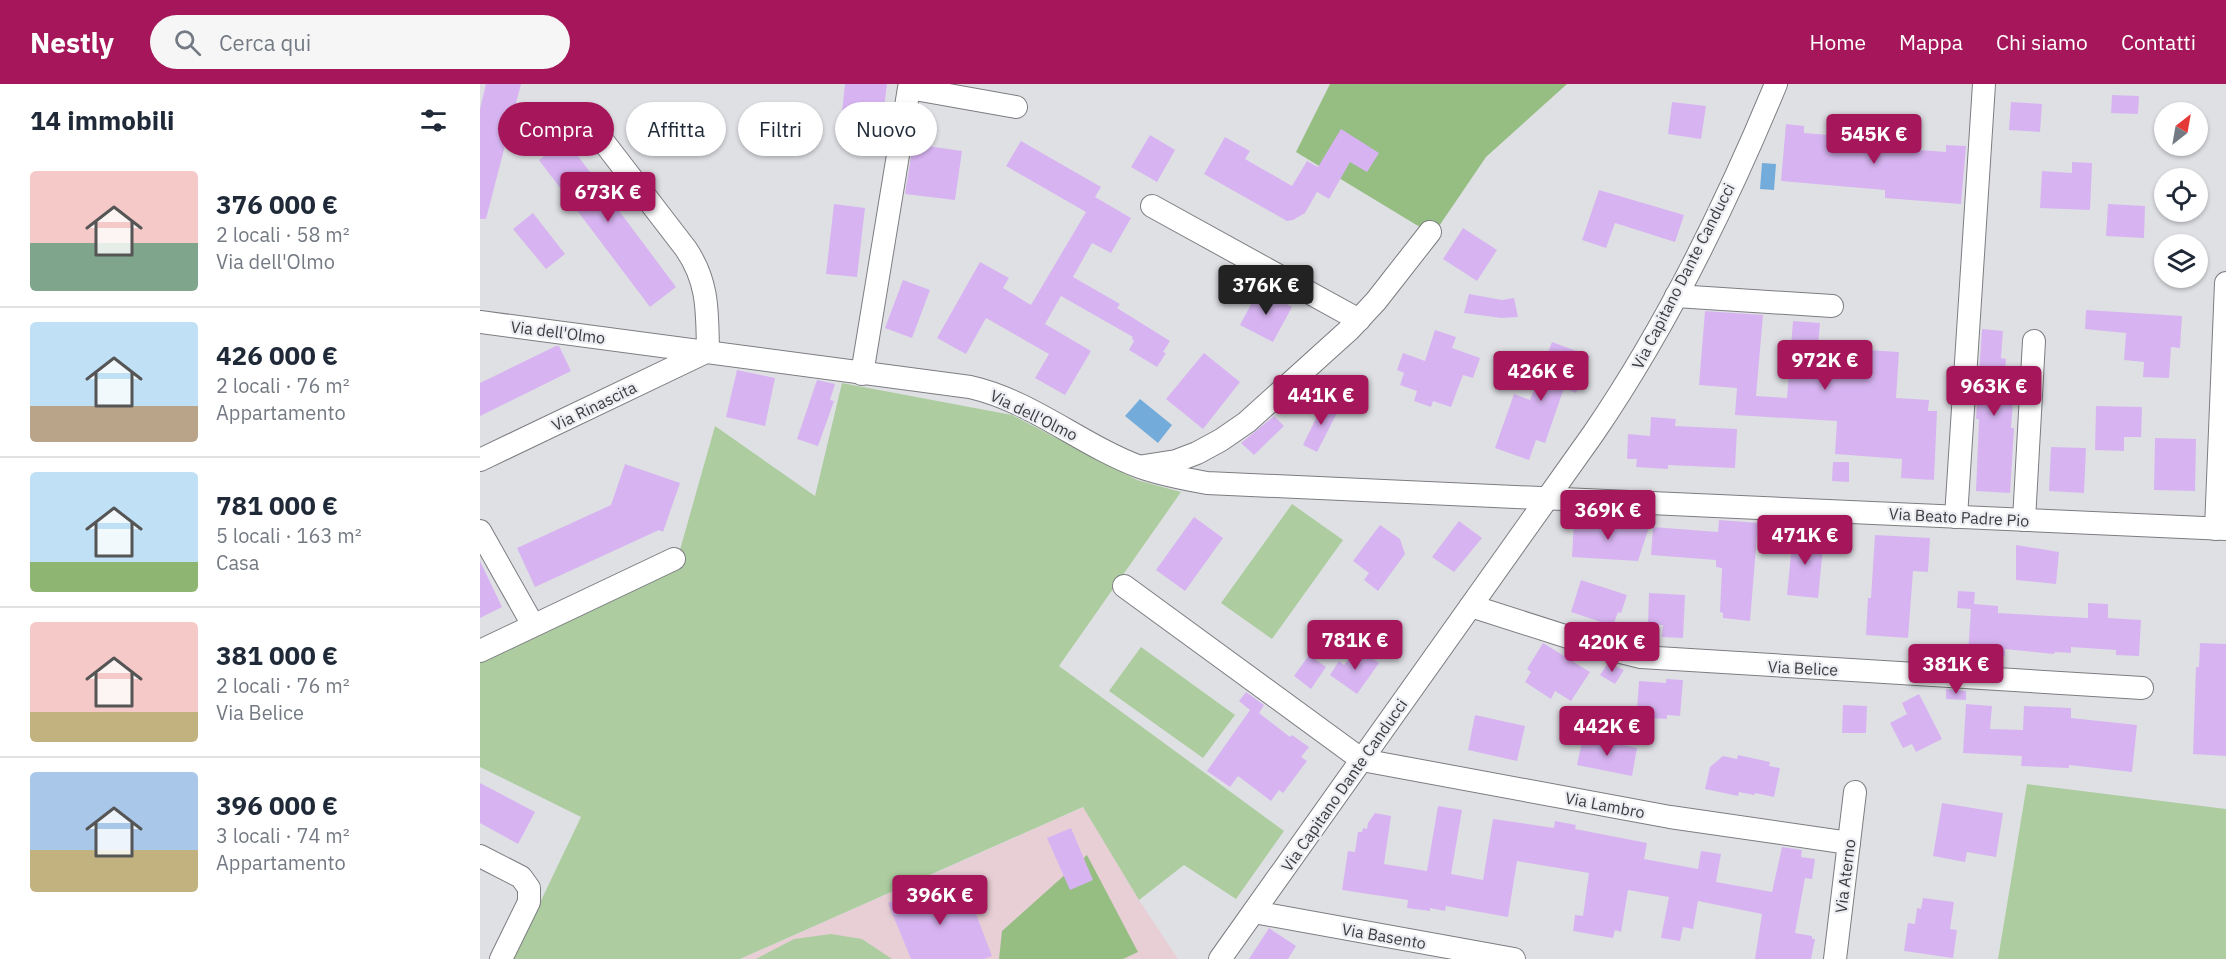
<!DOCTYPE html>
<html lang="it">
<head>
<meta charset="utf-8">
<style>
	:root { --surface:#fff; --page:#f6f6f7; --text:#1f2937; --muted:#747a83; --line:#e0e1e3; --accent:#a5175a }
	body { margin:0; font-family:"IBM Plex Sans",sans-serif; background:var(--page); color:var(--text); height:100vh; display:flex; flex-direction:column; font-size:22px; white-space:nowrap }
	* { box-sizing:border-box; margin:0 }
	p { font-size:20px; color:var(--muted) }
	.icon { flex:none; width:33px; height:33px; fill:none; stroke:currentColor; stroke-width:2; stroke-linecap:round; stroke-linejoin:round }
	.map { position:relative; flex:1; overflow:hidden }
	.sheet { display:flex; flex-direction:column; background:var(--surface); width:480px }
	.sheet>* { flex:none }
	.guide { position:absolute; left:18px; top:18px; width:570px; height:54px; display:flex; gap:12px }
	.needle { width:39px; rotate:31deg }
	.buttons { position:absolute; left:1674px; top:18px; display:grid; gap:12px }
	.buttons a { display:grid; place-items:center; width:54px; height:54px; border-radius:50%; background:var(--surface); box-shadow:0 2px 4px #0004; font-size:30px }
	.price { position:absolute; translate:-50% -51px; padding:0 14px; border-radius:6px; background:var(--accent); color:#fff; font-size:20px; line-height:39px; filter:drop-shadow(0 2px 3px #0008) }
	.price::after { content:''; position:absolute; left:50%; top:36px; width:18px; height:14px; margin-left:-9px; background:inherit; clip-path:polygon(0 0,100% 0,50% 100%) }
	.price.selected { background:#222; color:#fff }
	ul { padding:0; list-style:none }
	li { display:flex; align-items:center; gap:18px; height:150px; padding:0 30px }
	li+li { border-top:2px solid var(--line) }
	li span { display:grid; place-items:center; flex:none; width:168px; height:120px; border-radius:6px; color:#555 }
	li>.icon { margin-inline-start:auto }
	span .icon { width:72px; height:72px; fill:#fffc; stroke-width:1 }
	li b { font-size:26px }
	h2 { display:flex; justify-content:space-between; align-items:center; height:72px; padding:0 30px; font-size:26px }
	.tag { padding:0 21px; border-radius:27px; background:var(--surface); box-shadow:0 2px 4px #0004; font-size:21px; line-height:54px }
	.tag.selected { background:var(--accent); color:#fff }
	header { display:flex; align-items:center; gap:36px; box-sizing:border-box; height:84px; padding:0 30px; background:var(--accent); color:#fff }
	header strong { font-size:28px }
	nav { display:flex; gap:33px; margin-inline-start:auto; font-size:21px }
	.search { width:420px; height:54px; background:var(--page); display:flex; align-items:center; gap:15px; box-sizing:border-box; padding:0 21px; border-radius:33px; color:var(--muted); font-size:22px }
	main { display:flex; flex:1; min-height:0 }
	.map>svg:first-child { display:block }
</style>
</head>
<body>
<header>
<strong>Nestly</strong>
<div class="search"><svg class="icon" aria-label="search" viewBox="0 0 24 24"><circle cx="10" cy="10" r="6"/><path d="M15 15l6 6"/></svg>Cerca qui</div>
<nav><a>Home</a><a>Mappa</a><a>Chi siamo</a><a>Contatti</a></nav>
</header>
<main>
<section class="sheet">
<h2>14 immobili<svg class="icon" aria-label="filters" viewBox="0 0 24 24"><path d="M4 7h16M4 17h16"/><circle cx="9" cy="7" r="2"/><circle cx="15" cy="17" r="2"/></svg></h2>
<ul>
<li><span style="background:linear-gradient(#f6c9c9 60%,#7fa58c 0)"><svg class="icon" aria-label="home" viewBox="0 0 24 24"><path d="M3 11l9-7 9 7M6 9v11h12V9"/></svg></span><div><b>376 000 €</b><p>2 locali · 58 m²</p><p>Via dell'Olmo</p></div></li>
<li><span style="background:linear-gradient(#bfe0f5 70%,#b9a48a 0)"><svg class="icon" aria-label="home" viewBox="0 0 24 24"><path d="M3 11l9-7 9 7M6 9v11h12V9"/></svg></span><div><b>426 000 €</b><p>2 locali · 76 m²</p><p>Appartamento</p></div></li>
<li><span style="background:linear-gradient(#bfe0f5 75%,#8fb573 0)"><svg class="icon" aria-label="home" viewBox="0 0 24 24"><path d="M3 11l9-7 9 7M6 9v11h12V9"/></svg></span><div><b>781 000 €</b><p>5 locali · 163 m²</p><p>Casa</p></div></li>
<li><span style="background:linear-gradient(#f6c9c9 75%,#c2b280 0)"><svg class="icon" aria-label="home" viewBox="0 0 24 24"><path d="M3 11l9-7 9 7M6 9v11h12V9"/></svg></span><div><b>381 000 €</b><p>2 locali · 76 m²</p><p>Via Belice</p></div></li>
<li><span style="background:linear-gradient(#a9c7e8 65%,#c2b280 0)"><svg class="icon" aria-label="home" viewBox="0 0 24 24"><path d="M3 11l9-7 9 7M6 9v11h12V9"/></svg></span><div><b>396 000 €</b><p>3 locali · 74 m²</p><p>Appartamento</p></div></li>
</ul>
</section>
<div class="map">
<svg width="1746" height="875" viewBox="0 0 1746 875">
	<rect width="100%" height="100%" fill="#dfe0e4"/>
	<path fill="#e8cfd6" d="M604,723L659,816L698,875H260Z"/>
	<g fill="#adcda0">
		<path d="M362,299L532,331L657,396L701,408L579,582L804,747L756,815L704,781L659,816L603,723L260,875H33L101,733L0,683V578L194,487L235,342L335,412Z"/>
		<path d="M812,420L863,456L792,555L741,519Z"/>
		<path d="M661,563L755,631L723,674L629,607Z"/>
		<path d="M1547,700L1746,725V875H1518Z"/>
		<path d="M351,850L382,855L412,875H276L314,855Z"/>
	</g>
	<g fill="#96be83">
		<path d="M850,0H1087L1006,73L953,151L816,68Z"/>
		<path d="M607,771L658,868L643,875H519L522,847Z"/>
	</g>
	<g fill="#73acdb">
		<path d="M1282,79L1296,80L1294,106L1280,105Z"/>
		<path d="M660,315L692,341L678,359L645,332Z"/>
	</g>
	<g fill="#d7b4f1">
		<path d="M6,0H41L6,135H0V25Z"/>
		<path d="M365,0H407L403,33L362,28Z"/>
		<path d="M1632,11L1659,12L1658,30L1631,29Z"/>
		<path d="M1192,18L1226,22L1221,55L1188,50Z"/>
		<path d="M1531,18L1562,20L1560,48L1529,46Z"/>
		<path d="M1306,40L1324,42V49L1362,52L1363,45L1383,46L1382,54L1428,58L1427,65L1466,68V61L1486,62L1481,120L1405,114V106L1301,97Z"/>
		<path d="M861,45L899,69L887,88L870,78L849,115L837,108L825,129L813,136L807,137L724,90L745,53L770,67L765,75L812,102L827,77L838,83Z"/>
		<path d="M670,51L695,66L677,98L651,83Z"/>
		<path d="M86,56L196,203L170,223L59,76Z"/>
		<path d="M541,57L621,103L615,113L651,134L631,169L612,159L593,193L640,220L637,224L690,257L683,268L686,269L677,283L649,266L654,257L652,255L653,253L581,212L565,240L611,267L585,311L555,294L569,270L506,234L486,270L457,254L500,178L529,194L523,204L551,221L606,128L526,82Z"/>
		<path d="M433,60L482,67L475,116L425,110Z"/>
		<path d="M1592,78L1612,79L1610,126L1560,124L1562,87L1592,89Z"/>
		<path d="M1119,106L1204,131L1195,158L1135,139L1126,164L1102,156Z"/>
		<path d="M354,120L385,124L377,193L346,190Z"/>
		<path d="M1628,120L1665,122L1664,154L1626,152Z"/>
		<path d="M53,129L85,170L66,185L33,145Z"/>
		<path d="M983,144L1017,166L997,197L963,175Z"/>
		<path d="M423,196L450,206L432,254L405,244Z"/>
		<path d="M779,205L812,223L793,258L760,241Z"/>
		<path d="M989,210L1022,216L1034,214L1038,233L1021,234L984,229Z"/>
		<path d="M1606,226L1702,232L1700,264L1691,263L1689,294L1663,293L1664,278L1644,276L1646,249L1605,245Z"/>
		<path d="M1225,227L1283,231L1276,312L1307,314L1313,237L1340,239L1338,263L1419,268L1416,314L1449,316L1448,327H1457L1454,396L1421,394L1422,375L1355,370L1357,337L1255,331L1257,304L1219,301Z"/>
		<path d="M1502,245L1523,247L1521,274L1526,275L1525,290L1535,291L1531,344H1534L1530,409L1496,407L1499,335H1496Z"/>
		<path d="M955,246L976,253L972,264L1000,274L993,294L983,291L971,323L953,317L951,323L934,317L937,307L920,301L924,289L917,286L923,269L945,277Z"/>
		<path d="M1072,258L1110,272L1096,309L1084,304L1065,359L1056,356L1049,376L1015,364L1034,310L1050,316Z"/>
		<path d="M76,262H79L91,287L0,332V299Z"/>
		<path d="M724,269L760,298L723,345L686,315Z"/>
		<path d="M257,286L295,294L285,342L246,333Z"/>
		<path d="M337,296L355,300L350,316L354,317L338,362L317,355Z"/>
		<path d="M845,316L860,323L837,368L823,361Z"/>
		<path d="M1616,322L1662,323L1661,353H1644V367L1615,366Z"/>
		<path d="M794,332L804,342L774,371L761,359Z"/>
		<path d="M1171,333L1196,335L1195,342L1257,345L1255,384L1188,381V385L1156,383L1157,375H1147L1148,350L1170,352Z"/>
		<path d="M1675,354L1716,355L1715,407L1674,406Z"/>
		<path d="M1571,363L1606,364L1604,409L1569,407Z"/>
		<path d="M1353,378H1369V398L1352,397Z"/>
		<path d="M145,380L200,399L183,448L179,446L55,503L37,464L131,421Z"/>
		<path d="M714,433L743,454L705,507L676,486Z"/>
		<path d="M1239,436L1278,439L1270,537L1243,534V529L1240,528L1242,484L1236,483V476L1171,471L1173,443L1238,448Z"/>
		<path d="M979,437L1002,454L974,488L952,473Z"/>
		<path d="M1094,438L1169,443L1158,477L1092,473Z"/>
		<path d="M900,441L920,455L925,470L898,507L884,496L889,489L873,477Z"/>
		<path d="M1313,450L1344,454L1338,514L1307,511Z"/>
		<path d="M1395,451L1450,454L1448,488L1433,487L1428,554L1386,551L1388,514H1391Z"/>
		<path d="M1536,461L1579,468L1576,500L1536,496Z"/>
		<path d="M0,477L22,523L0,534Z"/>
		<path d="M1101,496L1147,511L1141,529L1138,528L1133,542L1091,528Z"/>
		<path d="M1478,507L1495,508L1494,520L1518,522V529L1608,534V519L1628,520V534L1661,536L1659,572L1636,571V566L1591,563V569L1575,568L1574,570L1525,565V572L1488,569L1491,525L1477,524Z"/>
		<path d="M1169,509L1205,511L1203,554L1182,553L1183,541H1168Z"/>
		<path d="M1063,559L1110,588L1091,617L1075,607L1071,615L1045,598L1051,588L1047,585Z"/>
		<path d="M1720,559L1746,560V672L1713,670L1716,583H1719Z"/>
		<path d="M877,564L899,579L877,610L850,591L859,577L864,581Z"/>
		<path d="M829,571L846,583L831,605L814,592Z"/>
		<path d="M1128,579L1144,586L1135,600L1120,591Z"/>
		<path d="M1186,595L1203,596L1200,632L1187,631V635L1171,634L1172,627L1157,626L1159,597L1186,599Z"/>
		<path d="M1466,605L1486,607V616L1466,615Z"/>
		<path d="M766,608L784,621L779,629L810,653L812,651L829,663L821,673L827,677L803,709L799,706L791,717L758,692L750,703L727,687L770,626L759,617Z"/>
		<path d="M1439,610L1462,655L1436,668L1432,660L1423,664L1410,639L1427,630L1422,619Z"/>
		<path d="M1486,620L1512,622L1510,645L1543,646L1544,622L1591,624V634L1657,641L1652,688L1589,681V684L1541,682L1542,672L1483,669Z"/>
		<path d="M1363,621L1387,622L1386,649H1362Z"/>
		<path d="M995,631L1045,642L1037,677L988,666Z"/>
		<path d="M1103,653L1157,664L1152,692L1097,681Z"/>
		<path d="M1258,671L1290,678L1289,682L1300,684L1294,713L1275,709L1274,711L1259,708L1258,712L1225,705L1230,683L1243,672L1257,675Z"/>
		<path d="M0,699L55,728L38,760L0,739Z"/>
		<path d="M1462,719L1523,729L1516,773L1487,768L1485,778L1453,772Z"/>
		<path d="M958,722L982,726L971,790L1003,796L1013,735L1074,744L1075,737L1096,741L1095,745L1167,759L1164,775L1218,785L1221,767L1241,770L1236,798L1292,808L1302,763L1322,766L1321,773L1335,775L1332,795L1325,794L1315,849L1332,852V855H1335L1331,875H1275L1282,830L1218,817L1213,845L1203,843L1200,857L1181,854L1189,813L1148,806L1141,848L1135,846L1133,854L1093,847L1095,831L1103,832L1109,789L1037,777L1028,833L966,822L965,827L950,824V827L927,824L928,816L862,806L868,767L875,768L878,748H882L883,744L887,745L888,739L895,729L911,732L904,780L947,787Z"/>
		<path d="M591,744L613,796L590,806L567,754Z"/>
		<path d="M460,798L467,817L488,809L512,872L504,875H431L408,819Z"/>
		<path d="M1443,814L1474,818L1470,845L1477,846L1473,874L1424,867L1428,839L1435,840L1437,824L1441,825Z"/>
		<path d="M789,844L816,862L808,875H769Z"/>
	</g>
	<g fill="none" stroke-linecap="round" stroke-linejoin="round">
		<g stroke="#7c7d81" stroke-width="24">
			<g id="minor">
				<path d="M672,122L879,236"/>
				<path d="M1196,212L1352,222"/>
				<path d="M0,238L490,303C552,317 601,361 660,383C682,391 705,395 727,399L1746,445"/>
				<path d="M382,290L429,4L536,23"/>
				<path d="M0,376L228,267C227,228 229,199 206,165L106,35"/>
				<path d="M664,382L696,377L717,369L741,356L767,338L870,245L896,217L950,148"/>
				<path d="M1476,433L1504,0"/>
				<path d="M1544,436L1554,257"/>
				<path d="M1736,445L1746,199"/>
				<path d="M0,447L53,541"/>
				<path d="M644,502L882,676L1190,733L1369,759"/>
				<path d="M991,522L1113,561L1161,573L1662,604"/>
				<path d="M0,567L194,475"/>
				<path d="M0,772L41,793L49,804V818L21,875"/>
				<path d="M774,828L1034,875"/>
				<path d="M740,875L1113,350C1187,242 1246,121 1296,0"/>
				<path d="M1355,875L1375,708"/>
			</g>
		</g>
		<use href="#minor" stroke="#fff" stroke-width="22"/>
	</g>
	<g text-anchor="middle" stroke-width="4.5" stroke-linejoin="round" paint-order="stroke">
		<g font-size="16" fill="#3c3d3f" stroke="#ecedf2">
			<text transform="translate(1203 192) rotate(-63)" y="6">Via Capitano Dante Canducci</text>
			<text transform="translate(78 248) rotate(7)" y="6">Via dell'Olmo</text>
			<text transform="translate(114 322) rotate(-26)" y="6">Via Rinascita</text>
			<text transform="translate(554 331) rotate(26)" y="6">Via dell'Olmo</text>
			<text transform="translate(1479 433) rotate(3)" y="6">Via Beato Padre Pio</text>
			<text transform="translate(1323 584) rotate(3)" y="6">Via Belice</text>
			<text transform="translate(864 701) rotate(-55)" y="6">Via Capitano Dante Canducci</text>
			<text transform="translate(1125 721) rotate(11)" y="6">Via Lambro</text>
			<text transform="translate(1365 792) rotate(-83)" y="6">Via Aterno</text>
			<text transform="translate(904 852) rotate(10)" y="6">Via Basento</text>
		</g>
	</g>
</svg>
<div class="buttons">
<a><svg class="needle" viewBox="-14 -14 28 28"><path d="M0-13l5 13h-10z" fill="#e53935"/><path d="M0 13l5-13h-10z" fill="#747a83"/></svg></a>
<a><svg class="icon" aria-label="locate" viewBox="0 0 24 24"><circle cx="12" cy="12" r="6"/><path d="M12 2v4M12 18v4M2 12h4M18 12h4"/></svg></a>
<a><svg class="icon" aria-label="layers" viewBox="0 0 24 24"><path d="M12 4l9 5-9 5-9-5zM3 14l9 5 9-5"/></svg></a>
</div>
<b class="price" style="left:1394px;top:81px">545K €</b>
<b class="price" style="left:128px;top:139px">673K €</b>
<b class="price selected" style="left:786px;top:232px">376K €</b>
<b class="price" style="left:1345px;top:307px">972K €</b>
<b class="price" style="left:1061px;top:318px">426K €</b>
<b class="price" style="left:1514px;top:333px">963K €</b>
<b class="price" style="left:841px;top:342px">441K €</b>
<b class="price" style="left:1128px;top:457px">369K €</b>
<b class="price" style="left:1325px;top:482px">471K €</b>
<b class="price" style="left:875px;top:587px">781K €</b>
<b class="price" style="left:1132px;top:589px">420K €</b>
<b class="price" style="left:1476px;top:611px">381K €</b>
<b class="price" style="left:1127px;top:673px">442K €</b>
<b class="price" style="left:460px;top:842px">396K €</b>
<div class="guide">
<a class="tag selected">Compra</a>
<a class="tag">Affitta</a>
<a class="tag">Filtri</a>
<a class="tag">Nuovo</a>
</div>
</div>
</main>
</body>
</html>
